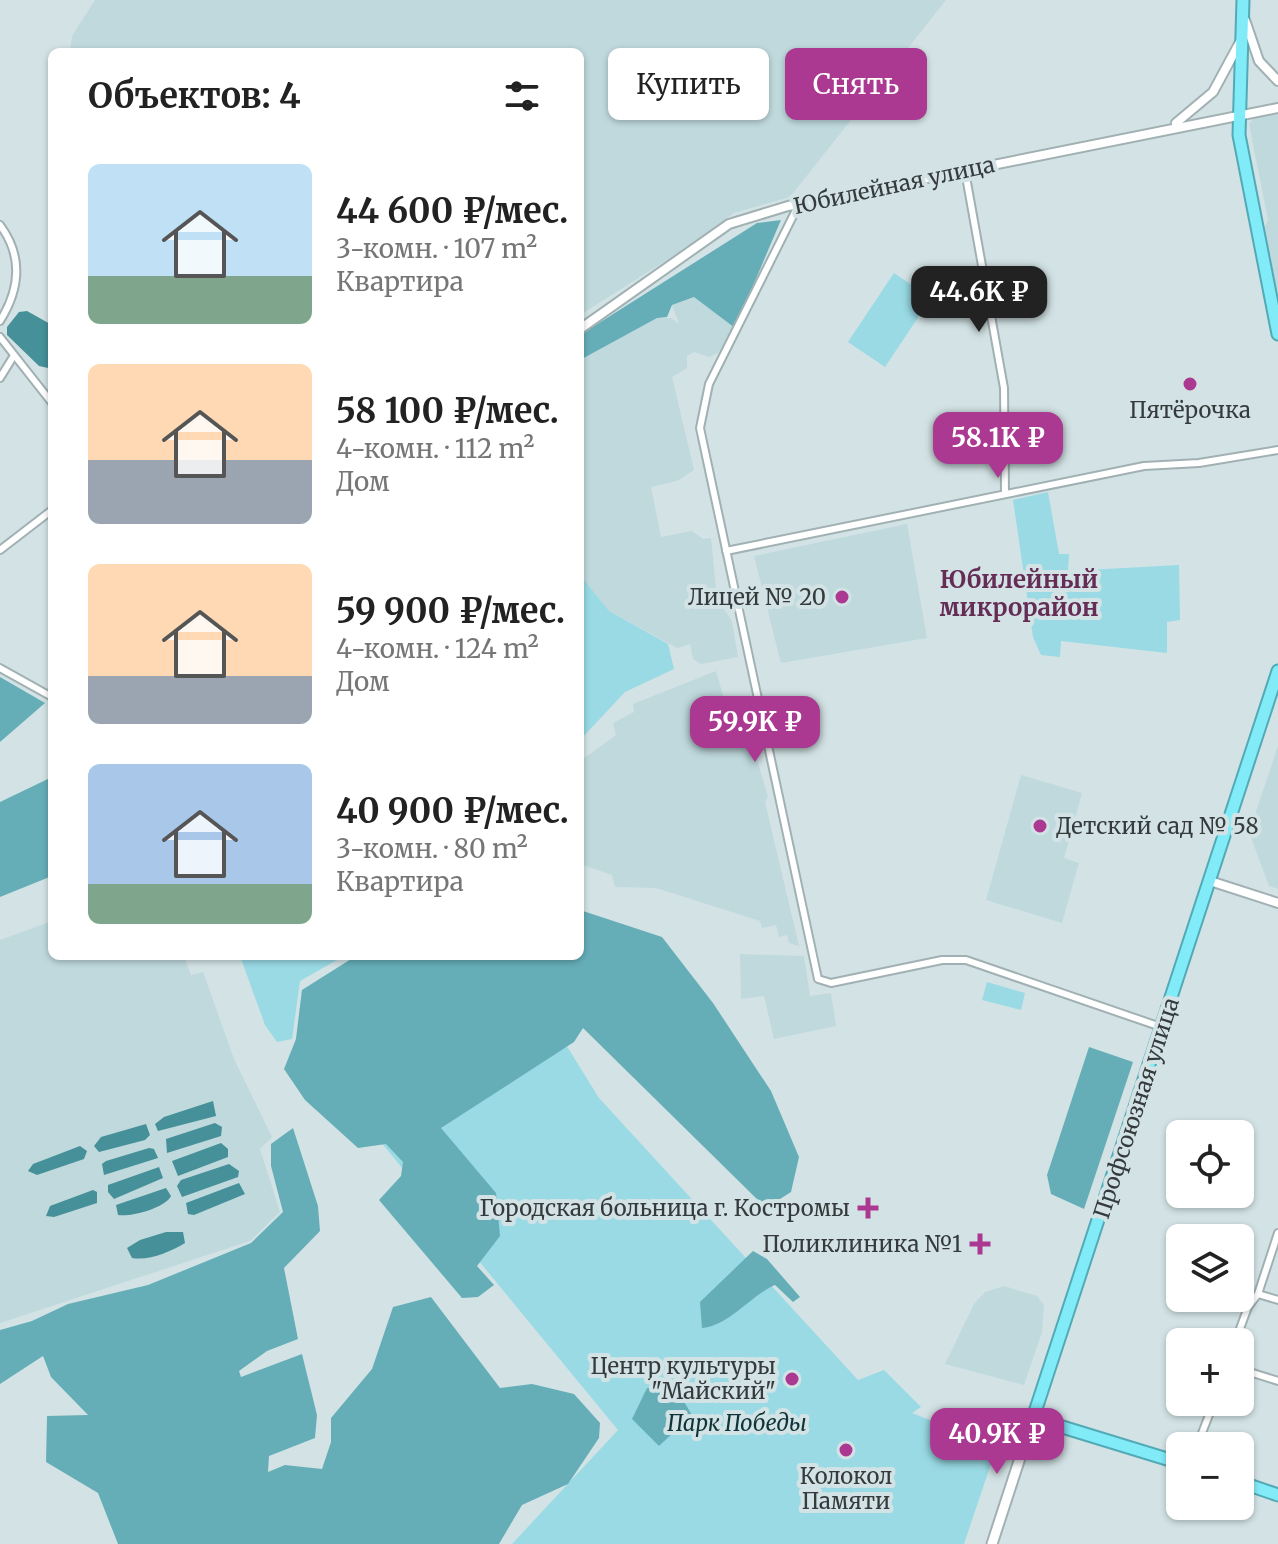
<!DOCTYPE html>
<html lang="ru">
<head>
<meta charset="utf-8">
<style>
	:root { --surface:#fff; --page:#f6f6f6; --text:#222; --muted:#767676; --accent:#ab3891 }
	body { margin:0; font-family:Merriweather,serif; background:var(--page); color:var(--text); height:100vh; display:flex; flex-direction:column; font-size:30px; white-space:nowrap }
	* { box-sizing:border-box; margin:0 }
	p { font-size:26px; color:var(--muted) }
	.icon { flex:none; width:44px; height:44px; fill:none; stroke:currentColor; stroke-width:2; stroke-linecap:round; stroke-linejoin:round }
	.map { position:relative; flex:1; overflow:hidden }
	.details { position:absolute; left:48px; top:48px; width:536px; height:912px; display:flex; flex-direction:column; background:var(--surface); border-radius:12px; box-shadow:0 2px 6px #0004 }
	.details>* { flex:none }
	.guide { position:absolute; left:608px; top:48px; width:550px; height:72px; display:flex; gap:16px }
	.fabs { position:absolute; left:1166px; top:1120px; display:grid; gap:16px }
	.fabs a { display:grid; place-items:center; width:88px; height:88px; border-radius:12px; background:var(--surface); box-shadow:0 2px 6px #0004; font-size:40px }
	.price { position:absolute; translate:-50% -68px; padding:0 18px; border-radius:16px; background:var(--accent); color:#fff; font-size:26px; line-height:52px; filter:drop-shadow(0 2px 4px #0008) }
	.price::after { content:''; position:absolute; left:50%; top:48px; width:24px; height:18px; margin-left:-12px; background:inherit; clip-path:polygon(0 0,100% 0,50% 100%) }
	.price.selected { background:#222; color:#fff }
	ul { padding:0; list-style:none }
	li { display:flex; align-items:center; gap:24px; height:200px; padding:0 40px }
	li span { display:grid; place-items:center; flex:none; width:224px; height:160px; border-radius:12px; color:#555 }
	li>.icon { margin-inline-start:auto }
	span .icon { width:96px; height:96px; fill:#fffc; stroke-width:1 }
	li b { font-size:34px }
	h2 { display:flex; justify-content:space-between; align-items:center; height:96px; padding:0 40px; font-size:34px }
	.chip { padding:0 28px; border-radius:12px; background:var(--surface); box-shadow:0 2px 6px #0004; font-size:28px; line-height:72px }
	.chip.selected { background:var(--accent); color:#fff }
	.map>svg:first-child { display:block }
</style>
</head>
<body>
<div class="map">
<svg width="1278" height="1544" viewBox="0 0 1278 1544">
	<rect width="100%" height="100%" fill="#d3e3e5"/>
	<g fill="#bfd9dd">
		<path d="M95,0H946L790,197L734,213L681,251L580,315V52H70L72,36Z"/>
		<path d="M1278,114V296L1264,229L1268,220L1249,124L1254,118Z"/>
		<path d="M695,297L735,328L718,353L709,357L694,352L687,356V368L672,377L694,470L677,481L651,487L661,537L692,531L703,539L711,538L717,599L732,621L738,657L701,664L693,659L690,644L677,648L609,611L580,575V360L657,318H671L679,324L672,305Z"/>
		<path d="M907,524L927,638L781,663L754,556Z"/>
		<path d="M716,671L728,713L702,717L703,724L720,721L723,729L747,725L768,797L765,802L799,946L789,943L787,935L779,937L776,925L762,928L760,921L656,888L615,887L612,875L580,864V761L616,735L613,723L634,712L633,704Z"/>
		<path d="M1278,746V889L1269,886L1249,832Z"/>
		<path d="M1021,775L1082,793L1064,858L1079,863L1062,923L986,900Z"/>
		<path d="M52,921V956H184L191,975L203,972L234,1059L272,1137L260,1149L280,1212L250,1241L0,1323V940Z"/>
		<path d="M740,954L804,956L810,996L831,993L836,1026L774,1039L764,996L741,999Z"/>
		<path d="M1004,1286L1037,1296L1044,1305L1042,1332L1024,1385L945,1364L974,1304L985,1292Z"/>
	</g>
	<g fill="#99dae4">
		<path d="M894,273L931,298L885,367L848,342Z"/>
		<path d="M1048,492L1059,554H1069L1068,571L1179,565L1180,620L1167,622V653L1061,641L1060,657L1041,655L1033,637L1013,500Z"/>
		<path d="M580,575L609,611L668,644L674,669L625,692L580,740Z"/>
		<path d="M240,956H344L300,981L292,1039L277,1042L265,1025Z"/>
		<path d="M356,956L360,960L367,956H511L599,1098L858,1380L884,1370L921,1407L912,1413L997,1446L964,1544H512L618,1430L296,1039L302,990Z"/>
		<path d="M987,982L1025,993L1021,1010L982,1000Z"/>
	</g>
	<g fill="#65aeb8">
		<path d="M781,220L735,328L694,297L672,305L667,317L657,318L580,360V335L757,223Z"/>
		<path d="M0,677L45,703L0,742Z"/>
		<path d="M52,777V876L0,897V802Z"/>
		<path d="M580,910L662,937L713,1003L771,1091L799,1157L791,1192L766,1208L583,1028L574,1042L441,1128L496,1193L500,1236L477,1266L494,1285L478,1297L462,1298L379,1200L401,1176L403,1162L386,1144L358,1148L305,1100L284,1069L296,1039L302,990L356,956L360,960L367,956H580Z"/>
		<path d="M1089,1047L1133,1062L1084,1209L1051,1194L1047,1175Z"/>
		<path d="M293,1128L318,1206L320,1231L284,1268L298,1339L267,1351L239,1371L241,1377L302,1354L317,1415L315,1438L269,1456L268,1472L285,1465L322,1469L331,1442V1418L372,1369L393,1307L431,1297L500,1388L532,1384L574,1394L600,1423L599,1438L568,1484L522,1505L499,1544H118L98,1493L46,1462L47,1416L88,1415L51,1377L43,1356L0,1384V1330L32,1321L68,1304L148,1285L251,1243L283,1212L271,1166V1144Z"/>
		<path d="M753,1251L767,1259L800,1297L793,1302L775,1285C750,1296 729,1326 702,1328L700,1302Z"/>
		<path d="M647,1388L677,1390L692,1415L659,1446L632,1419Z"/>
	</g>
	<g fill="#459099">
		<path d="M27,311L52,325V365L48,368L39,366L7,335V327L19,312Z"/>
		<path d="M213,1101L216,1116L158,1131L155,1124L164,1117Z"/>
		<path d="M215,1123L222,1127L221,1136L167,1153L166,1139Z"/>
		<path d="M146,1124L150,1135L145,1140L99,1152L94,1146L101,1137Z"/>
		<path d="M221,1143L228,1149V1157L178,1176L172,1161Z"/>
		<path d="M80,1146L87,1151L84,1159L37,1175L28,1171L33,1164Z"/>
		<path d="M149,1148L154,1149L158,1158L104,1175L102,1164L106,1161Z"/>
		<path d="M229,1164L239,1171L238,1177L182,1197L177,1186L181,1180Z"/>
		<path d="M159,1167L163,1178L114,1199L108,1192V1185Z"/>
		<path d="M239,1183L245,1194L194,1215L188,1214L186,1203Z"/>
		<path d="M166,1188L171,1196C165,1208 132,1217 118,1215L116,1205Z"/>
		<path d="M93,1190L97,1192V1203L54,1217L46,1216L50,1206Z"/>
		<path d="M166,1232H183L185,1243C170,1252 149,1261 132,1258L127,1248L140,1240Z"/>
	</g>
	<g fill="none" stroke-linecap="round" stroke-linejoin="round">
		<g stroke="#a1b1b3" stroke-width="10">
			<g id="minor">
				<path d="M965,171L1004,388L1005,494"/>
				<path d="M799,204L709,384L700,428L818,979L831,983L942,960H966L1161,1027"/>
				<path d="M0,225C23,256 20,289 0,321"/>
				<path d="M0,337L52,403"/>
				<path d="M0,378L13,357"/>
				<path d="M0,550L52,510"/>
				<path d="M726,551L1144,466L1199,463L1278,450"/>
				<path d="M0,668L52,697"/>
				<path d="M1258,1294L1278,1300"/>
				<path d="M1235,1342L1248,1307L1258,1294L1278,1233"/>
				<path d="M1240,1369L1278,1381"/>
				<path d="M1197,1446L1214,1402"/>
			</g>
		</g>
		<g stroke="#a1b1b3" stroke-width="12">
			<g id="tertiary">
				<path d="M1245,20L1259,61L1278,81"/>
				<path d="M1176,123L1213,92L1240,42"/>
				<path d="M580,329L729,224L788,206L1278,108"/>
				<path d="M1210,881L1278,903"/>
			</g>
		</g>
		<g stroke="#a1b1b3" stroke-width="13">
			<path id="secondary" d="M992,1544L1033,1418"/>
		</g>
		<g stroke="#52aab6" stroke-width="15">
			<g id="trunk">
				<path d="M1243,0L1239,135L1278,334"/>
				<path d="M1180,1463L1033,1418L1278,671"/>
				<path d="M1240,1482L1278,1495"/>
			</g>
		</g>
		<use href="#minor" stroke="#fff" stroke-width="6"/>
		<use href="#tertiary" stroke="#fff" stroke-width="8"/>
		<use href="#secondary" stroke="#fff" stroke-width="9"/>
		<use href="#trunk" stroke="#82ebf8" stroke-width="11"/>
	</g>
	<g fill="#ab3891" stroke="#d3e3e5" stroke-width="3">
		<circle cx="1190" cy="384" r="8"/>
		<circle cx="842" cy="597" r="8"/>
		<circle cx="1040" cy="826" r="8"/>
		<path d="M864 1196h8v8h8v8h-8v8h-8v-8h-8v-8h8z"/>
		<path d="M976 1232h8v8h8v8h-8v8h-8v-8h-8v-8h8z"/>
		<circle cx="792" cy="1379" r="8"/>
		<circle cx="846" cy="1450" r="8"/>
	</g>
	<g text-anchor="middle" stroke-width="8" stroke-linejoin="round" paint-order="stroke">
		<g font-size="22" fill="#353b3c" stroke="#d3e3e5">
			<text transform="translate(894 185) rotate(-12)" y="8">Юбилейная улица</text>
			<text transform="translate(1136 1108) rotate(-72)" y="8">Профсоюзная улица</text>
		</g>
		<g font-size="22" fill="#353b3c" stroke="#d3e3e5" text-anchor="end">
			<text x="1190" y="418" text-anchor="middle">Пятёрочка</text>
			<text x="826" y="605">Лицей № 20</text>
			<text x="1056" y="834" text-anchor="start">Детский сад № 58</text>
			<text x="850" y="1216">Городская больница г. Костромы</text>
			<text x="962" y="1252">Поликлиника №1</text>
			<text x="776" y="1374">Центр культуры<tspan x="776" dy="25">"Майский"</tspan></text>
			<text x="846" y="1484" text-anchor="middle">Колокол<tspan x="846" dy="25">Памяти</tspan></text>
		</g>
		<g font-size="22" font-style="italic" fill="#0e3338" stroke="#d3e3e5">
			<text x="737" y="1431">Парк Победы</text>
		</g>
		<g font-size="24" font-weight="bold" fill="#652c56" stroke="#d3e3e5">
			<text x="1019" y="588">Юбилейный<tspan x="1019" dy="28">микрорайон</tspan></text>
		</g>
	</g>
</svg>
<div class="fabs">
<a><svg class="icon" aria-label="locate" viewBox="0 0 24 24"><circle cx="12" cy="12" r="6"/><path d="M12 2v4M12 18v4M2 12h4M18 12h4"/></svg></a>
<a><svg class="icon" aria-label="layers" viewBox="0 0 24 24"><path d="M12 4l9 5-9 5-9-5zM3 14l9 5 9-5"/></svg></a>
<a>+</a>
<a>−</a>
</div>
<b class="price selected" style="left:979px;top:334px">44.6K ₽</b>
<b class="price" style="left:998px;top:480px">58.1K ₽</b>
<b class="price" style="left:755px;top:764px">59.9K ₽</b>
<b class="price" style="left:997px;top:1476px">40.9K ₽</b>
<div class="guide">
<a class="chip">Купить</a>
<a class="chip selected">Снять</a>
</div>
<section class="details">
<h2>Объектов: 4<svg class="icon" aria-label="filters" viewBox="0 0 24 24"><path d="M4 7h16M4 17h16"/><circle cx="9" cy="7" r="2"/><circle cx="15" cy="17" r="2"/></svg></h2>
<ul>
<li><span style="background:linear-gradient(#bfe0f5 70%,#7fa58c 0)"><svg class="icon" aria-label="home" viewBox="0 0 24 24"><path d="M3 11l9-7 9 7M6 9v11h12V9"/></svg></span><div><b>44 600 ₽/мес.</b><p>3-комн. · 107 m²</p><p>Квартира</p></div></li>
<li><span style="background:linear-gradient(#ffd9b3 60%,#9aa5b1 0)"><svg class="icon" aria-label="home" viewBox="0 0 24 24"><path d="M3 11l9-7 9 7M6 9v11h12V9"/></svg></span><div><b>58 100 ₽/мес.</b><p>4-комн. · 112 m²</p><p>Дом</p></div></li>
<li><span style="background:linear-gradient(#ffd9b3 70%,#9aa5b1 0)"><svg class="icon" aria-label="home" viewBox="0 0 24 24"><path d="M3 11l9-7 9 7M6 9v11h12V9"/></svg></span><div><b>59 900 ₽/мес.</b><p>4-комн. · 124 m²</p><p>Дом</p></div></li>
<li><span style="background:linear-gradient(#a9c7e8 75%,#7fa58c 0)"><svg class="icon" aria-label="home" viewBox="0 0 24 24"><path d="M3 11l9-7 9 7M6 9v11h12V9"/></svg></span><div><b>40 900 ₽/мес.</b><p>3-комн. · 80 m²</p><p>Квартира</p></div></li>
</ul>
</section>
</div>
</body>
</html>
